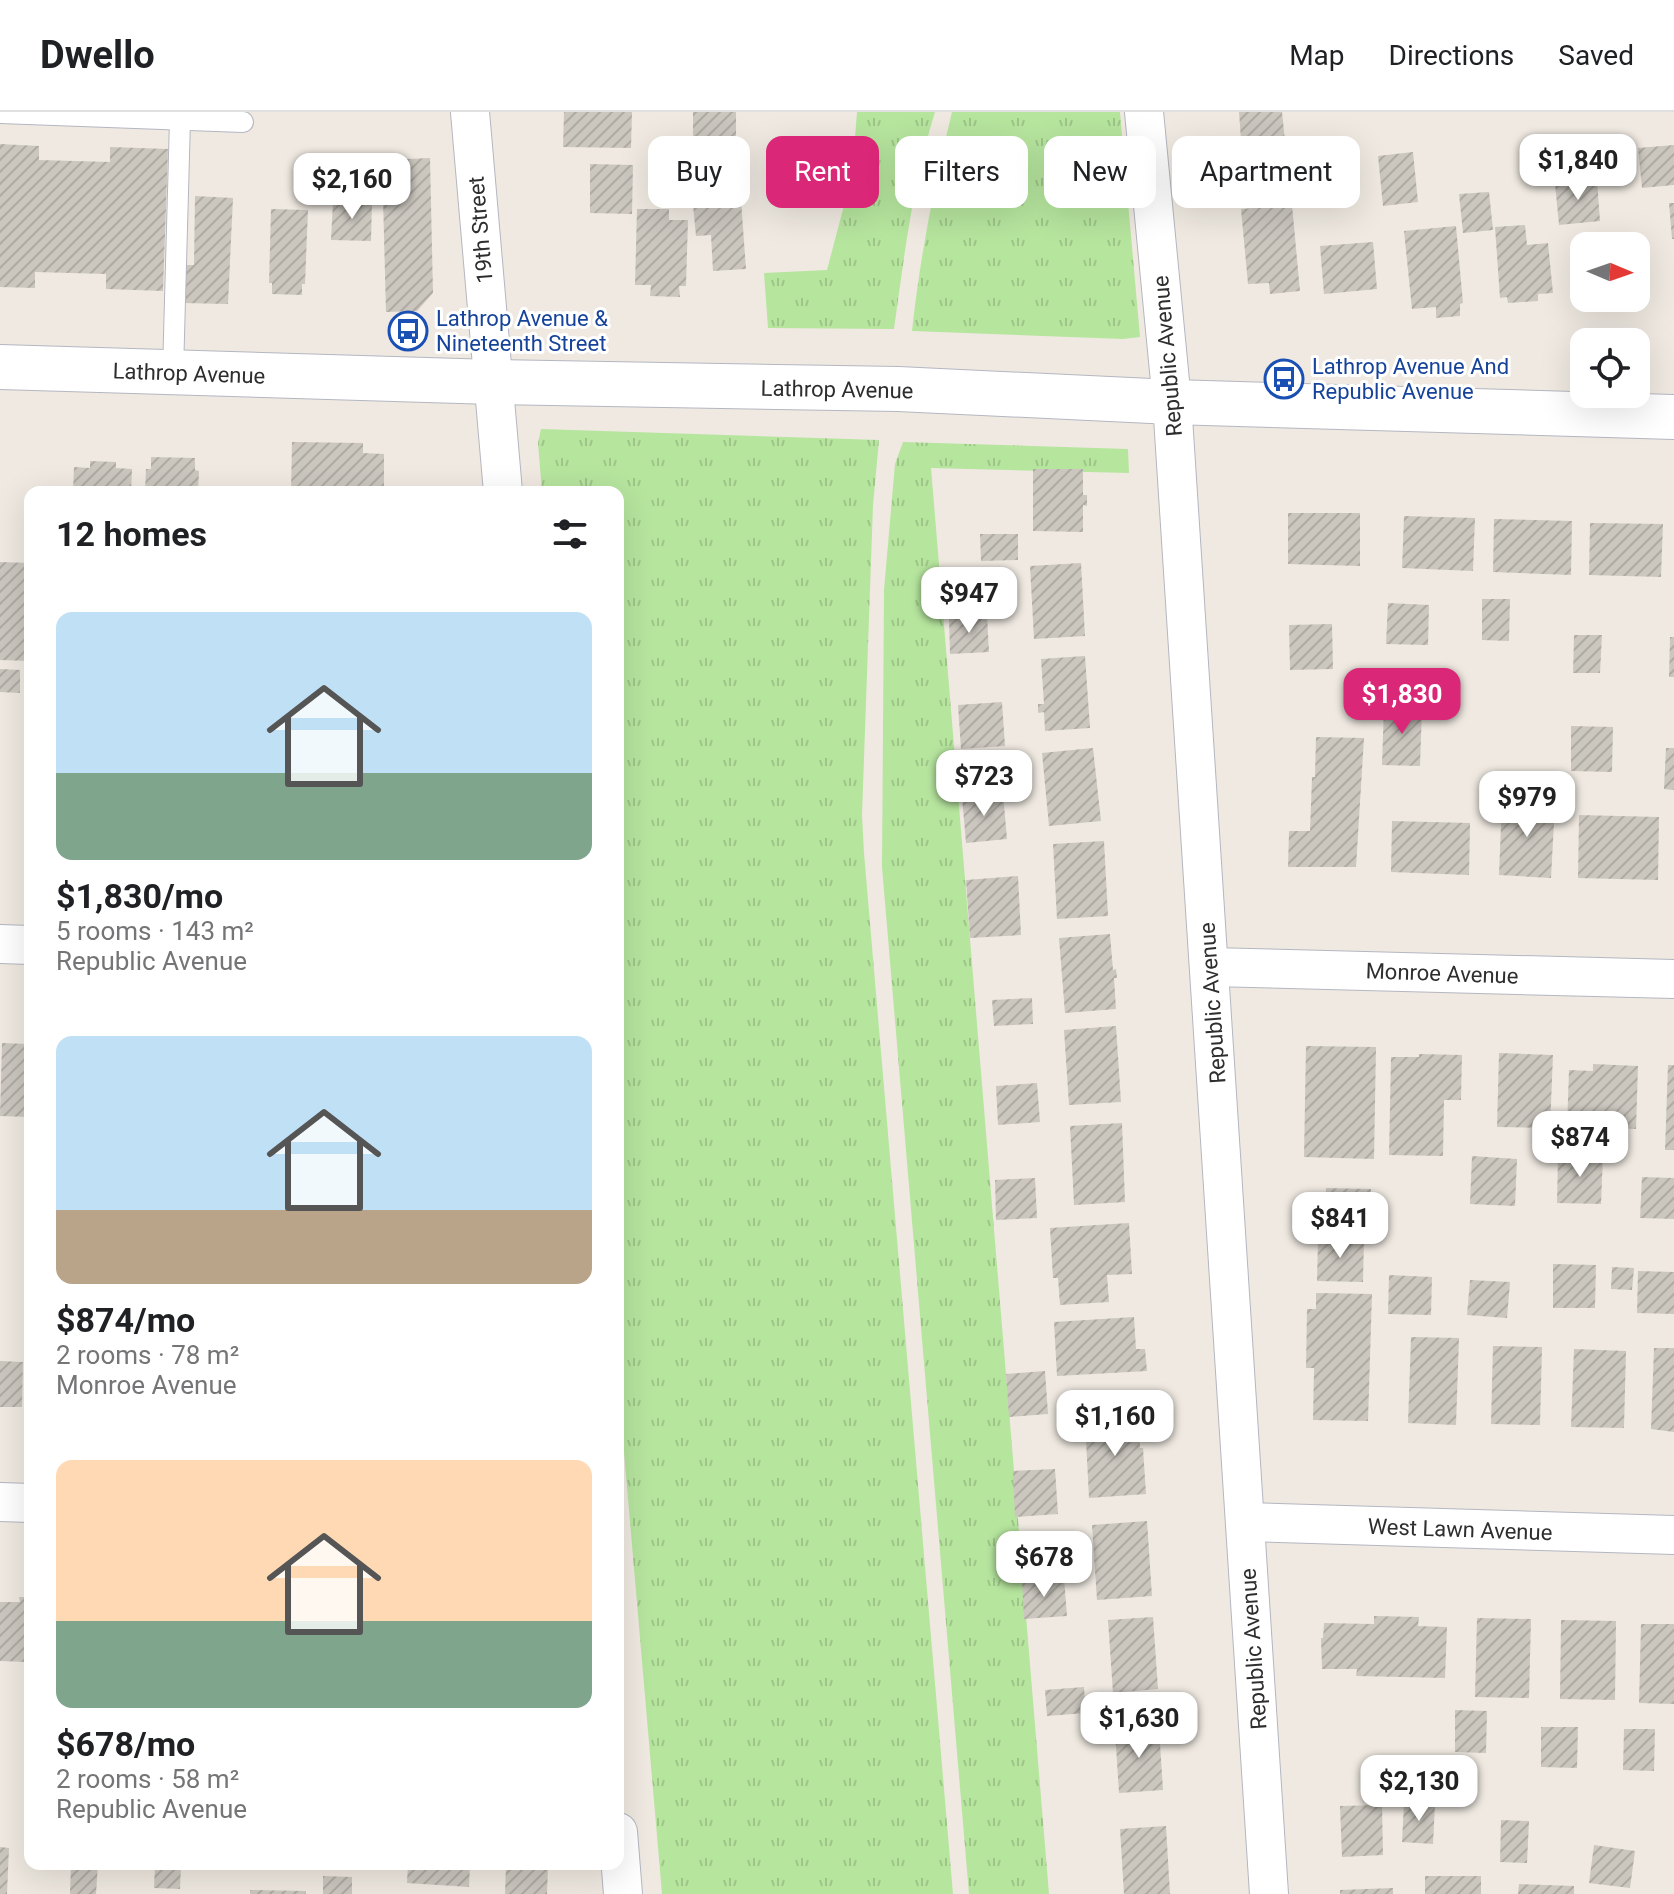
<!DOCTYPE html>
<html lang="en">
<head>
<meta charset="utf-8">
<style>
	:root { --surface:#fff; --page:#f6f6f6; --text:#202124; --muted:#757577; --line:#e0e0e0; --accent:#db2777 }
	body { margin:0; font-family:Roboto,sans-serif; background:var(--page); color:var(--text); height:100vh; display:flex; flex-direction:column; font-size:30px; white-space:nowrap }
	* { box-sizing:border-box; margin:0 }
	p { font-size:26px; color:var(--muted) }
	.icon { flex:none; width:44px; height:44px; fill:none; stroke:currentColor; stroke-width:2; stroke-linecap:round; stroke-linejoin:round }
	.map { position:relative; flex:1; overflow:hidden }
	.drawer { position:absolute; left:24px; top:374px; width:600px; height:1384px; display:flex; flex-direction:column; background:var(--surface); border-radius:16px; box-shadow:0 8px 32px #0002 }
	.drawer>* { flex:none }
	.banner { position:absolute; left:648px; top:24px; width:760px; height:72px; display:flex; gap:16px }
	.needle { width:52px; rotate:92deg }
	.controls { position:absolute; left:1570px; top:120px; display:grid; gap:16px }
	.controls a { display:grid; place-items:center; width:80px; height:80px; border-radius:16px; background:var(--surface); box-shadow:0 8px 32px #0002; font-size:40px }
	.price { position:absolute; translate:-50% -68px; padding:0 18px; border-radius:16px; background:#fff; color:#222; font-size:26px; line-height:52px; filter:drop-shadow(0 2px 4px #0008) }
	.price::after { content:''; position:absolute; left:50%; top:48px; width:24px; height:18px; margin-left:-12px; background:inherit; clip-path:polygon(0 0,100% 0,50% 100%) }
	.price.selected { background:var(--accent); color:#fff }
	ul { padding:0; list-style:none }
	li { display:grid; align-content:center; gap:16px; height:424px; padding:0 32px }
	li span { display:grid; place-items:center; height:248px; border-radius:16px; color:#555 }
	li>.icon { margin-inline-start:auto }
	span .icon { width:144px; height:144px; fill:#fffc; stroke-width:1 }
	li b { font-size:34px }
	h2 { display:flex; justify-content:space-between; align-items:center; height:96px; padding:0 32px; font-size:34px }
	.pill { padding:0 28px; border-radius:16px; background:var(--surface); box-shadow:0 8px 32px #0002; font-size:28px; line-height:72px }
	.pill.selected { background:var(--accent); color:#fff }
	header { display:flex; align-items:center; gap:48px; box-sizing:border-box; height:112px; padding:0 40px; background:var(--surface); border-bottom:2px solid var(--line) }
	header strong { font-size:38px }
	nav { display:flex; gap:44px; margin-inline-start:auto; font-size:28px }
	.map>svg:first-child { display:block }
</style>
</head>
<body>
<header>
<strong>Dwello</strong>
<nav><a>Map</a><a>Directions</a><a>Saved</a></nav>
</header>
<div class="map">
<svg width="1674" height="1782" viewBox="0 0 1674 1782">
	<defs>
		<pattern id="grass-tufts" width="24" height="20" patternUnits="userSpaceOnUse" patternTransform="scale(2)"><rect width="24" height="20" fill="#b6e59e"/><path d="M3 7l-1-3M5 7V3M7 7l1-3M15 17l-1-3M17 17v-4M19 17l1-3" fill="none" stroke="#9dc588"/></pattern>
		<pattern id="building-hatch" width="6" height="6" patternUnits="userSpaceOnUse" patternTransform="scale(2)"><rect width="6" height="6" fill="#cbc7bf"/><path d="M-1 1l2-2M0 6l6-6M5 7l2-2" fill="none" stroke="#afaba4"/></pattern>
	</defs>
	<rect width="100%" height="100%" fill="#efe9e1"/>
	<g fill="url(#grass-tufts)">
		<path d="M857,0H935C913,70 904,145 894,217L768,216L764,161L827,158L852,63Z"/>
		<path d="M952,0H1120L1140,225L1123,227L912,219C920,145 934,73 952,0Z"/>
		<path d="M541,317L879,328L873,393L862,703L864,741L953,1782H662L618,1270V380H542L538,331Z"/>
		<path d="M903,330L1128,337L1129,361L931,356L1049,1782H969L882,755L884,478L895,352Z"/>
	</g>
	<g fill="url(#building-hatch)">
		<path d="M564,0H632L631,36L563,35Z"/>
		<rect x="693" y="0" width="43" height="36"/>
		<path d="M1239,0H1282L1286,39L1242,42Z"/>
		<path d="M0,32L39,34V48L110,50V35L168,37L163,179L106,177V162L35,160V176L0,175Z"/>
		<path d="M1674,33V73L1642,76L1638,36Z"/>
		<path d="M1413,40L1418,90L1383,94L1378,44Z"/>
		<path d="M430,46L433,181L417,199L386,200L382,48Z"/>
		<path d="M590,52L633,53L632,102L590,101Z"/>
		<path d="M1597,68L1600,109L1559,113L1555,72Z"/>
		<path d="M1489,80L1493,118L1463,121L1459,82Z"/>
		<path d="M195,84L233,86L228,192L183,191L184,153H194Z"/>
		<path d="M741,88L746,157L713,159L711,123L696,124L693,93Z"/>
		<path d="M333,89L372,90L371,129L331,128Z"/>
		<path d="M1669,91H1674V127H1672Z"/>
		<path d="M1292,93L1300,179L1270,182L1269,171L1248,172L1241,97Z"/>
		<path d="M271,97L308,98L305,172H302V183L272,182V171H269Z"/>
		<path d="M637,97H669V108H688L686,174H679L680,185L650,184L651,173H635Z"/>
		<path d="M1525,113L1527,133L1548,131L1553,181L1538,182V189L1508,191L1507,185L1500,186L1495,115Z"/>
		<path d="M1456,114L1463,191L1460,192V204L1436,206V195L1412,197L1404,119Z"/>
		<path d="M1373,130L1377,177L1324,182L1320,134Z"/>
		<path d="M1636,138H1641L1644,182L1636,187Z"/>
		<path d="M292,330L363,331V341L384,342V377L362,376L361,380H291Z"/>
		<path d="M151,345L195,346V358L199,359L198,380H145L146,357H151Z"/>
		<path d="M90,349L116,350V356L132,357L131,380H73L74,355L90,356Z"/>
		<path d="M1033,357H1083V383H1087V394L1083,393V420L1033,419Z"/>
		<path d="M1288,401H1360V454L1288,452Z"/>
		<path d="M1404,404L1475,406L1473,459L1402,456Z"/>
		<path d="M1494,407L1572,409L1571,463L1493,460Z"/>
		<path d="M1590,411L1663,412L1661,465L1589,463Z"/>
		<path d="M980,422H1018V448L981,449Z"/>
		<path d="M0,450L30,451V549L0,548Z"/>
		<path d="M1081,451L1085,524L1034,527L1030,454Z"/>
		<path d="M1482,487H1510L1509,529L1482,528Z"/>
		<path d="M1388,491L1429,493L1428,533L1386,532Z"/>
		<path d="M987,503L989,540L950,542L949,505Z"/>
		<path d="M1332,512L1333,557L1290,558L1289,513Z"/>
		<path d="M1574,523H1602L1600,561H1573Z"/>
		<path d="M1670,525H1674V565H1669Z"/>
		<path d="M1085,544L1090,616L1045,619L1044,600L1038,601V592H1044L1041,547Z"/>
		<path d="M0,557L20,558V581L0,580Z"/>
		<path d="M1002,590L1005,634L961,637L958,593Z"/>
		<path d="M1384,595L1422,596L1420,654L1382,653Z"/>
		<path d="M1571,614L1613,615L1612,660L1571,659Z"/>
		<path d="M1316,625L1364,626L1356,755H1288L1289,719H1310L1312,665H1315Z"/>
		<path d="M1093,636L1101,709L1049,714L1042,641Z"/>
		<path d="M1666,636H1674V678L1664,677Z"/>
		<path d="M1003,682L1007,727L966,731L962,685Z"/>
		<path d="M1502,689L1555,692L1551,766L1499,763Z"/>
		<path d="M1579,703L1659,705L1658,768L1578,766Z"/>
		<path d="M1392,709L1470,711L1469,763L1391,760Z"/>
		<path d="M1104,729L1108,804L1057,807L1053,732Z"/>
		<path d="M1018,764L1021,823L970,826L966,768Z"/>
		<path d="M1110,822L1113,858L1116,857L1117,866H1114L1116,897L1065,901L1059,826Z"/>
		<path d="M1032,886L1033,912L994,914L992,888Z"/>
		<path d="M1116,914L1121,990L1069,993L1064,918Z"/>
		<path d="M2,931L28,932L27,941H30V1005L0,1004Z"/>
		<path d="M1306,934L1376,935L1374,1047L1304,1045Z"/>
		<path d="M1499,941L1553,943L1550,1016L1497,1015Z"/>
		<path d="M1419,942L1462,943L1461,988H1444L1443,1044L1389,1043L1391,945H1419Z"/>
		<path d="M1593,952L1638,954L1636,1017L1567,1015L1569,958L1593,959Z"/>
		<path d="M1668,953H1674V1038H1665Z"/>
		<path d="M1037,971L1040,1010L998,1013L996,974Z"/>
		<path d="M1122,1011L1125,1090L1074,1093L1070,1014Z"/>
		<path d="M1558,1043H1603L1601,1092L1557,1091Z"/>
		<path d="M1472,1044L1517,1047L1515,1094L1470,1092Z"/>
		<path d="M1642,1065L1674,1066V1107L1640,1106Z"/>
		<path d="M1035,1066L1037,1106L996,1108L995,1068Z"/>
		<path d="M1326,1076L1371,1077L1370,1121L1325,1120Z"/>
		<path d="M1129,1111L1132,1162L1107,1163L1109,1190L1060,1193L1058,1166H1053L1050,1116Z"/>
		<path d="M1318,1126L1364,1127L1363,1170L1317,1169Z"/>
		<path d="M1553,1152L1596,1153L1595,1196H1553Z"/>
		<path d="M1612,1155L1634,1156L1632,1178L1611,1177Z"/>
		<path d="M1638,1159L1674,1160V1202L1637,1201Z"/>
		<path d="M1389,1163L1432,1165L1431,1203L1388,1202Z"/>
		<path d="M1470,1168L1510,1170L1507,1206L1467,1203Z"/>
		<path d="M1316,1181L1372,1182L1368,1309L1313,1308L1314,1256H1306L1307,1197H1316Z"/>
		<path d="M1134,1205L1136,1237H1145L1147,1259L1057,1264L1054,1210Z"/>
		<path d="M1411,1225L1459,1226L1456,1313L1408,1311Z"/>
		<path d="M1493,1234L1542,1235L1540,1313L1491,1312Z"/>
		<path d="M1654,1236H1674V1320L1651,1317Z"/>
		<path d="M1574,1237L1626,1239L1624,1316L1571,1315Z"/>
		<path d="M0,1249L23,1250L22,1295H0Z"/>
		<path d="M1045,1259L1048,1302L1009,1305L1006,1262Z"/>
		<path d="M1138,1306L1140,1336H1143L1146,1382L1089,1386L1085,1309Z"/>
		<path d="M1055,1357L1058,1402L1015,1405L1013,1359Z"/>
		<path d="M1147,1409L1152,1484L1097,1488L1092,1413Z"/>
		<path d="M1064,1466L1067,1504L1024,1507L1022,1469Z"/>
		<path d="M19,1485H30V1536L26,1535V1550L0,1549V1490H20Z"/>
		<path d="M1374,1504L1419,1505L1418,1514L1447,1515L1445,1566L1356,1564L1357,1557H1322L1321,1526H1323L1324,1511L1374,1512Z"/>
		<path d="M1153,1505L1158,1577L1113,1581L1108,1508Z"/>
		<path d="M1477,1506L1531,1507L1529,1586L1475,1585Z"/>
		<path d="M1561,1508L1616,1509L1615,1588L1560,1587Z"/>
		<path d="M1641,1512H1674V1592L1639,1591Z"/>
		<path d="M1084,1575L1086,1601L1047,1604L1045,1578Z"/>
		<path d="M1455,1598L1487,1599L1486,1641L1455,1640Z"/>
		<path d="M1541,1615H1578L1577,1656L1541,1655Z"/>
		<path d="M1159,1616L1163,1678L1119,1681L1115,1619Z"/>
		<path d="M1624,1617H1655L1654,1659L1623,1658Z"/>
		<path d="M1404,1691L1435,1692L1433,1732L1402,1730Z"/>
		<path d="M1382,1693L1383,1743L1342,1745L1340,1694Z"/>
		<path d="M1501,1708L1529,1709L1527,1751L1500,1750Z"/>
		<path d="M1166,1714L1170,1782H1124L1120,1717Z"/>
		<path d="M1594,1733L1635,1739L1630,1776L1589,1771Z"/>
		<path d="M0,1735L9,1736L7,1782H0Z"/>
		<path d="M71,1752H98L96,1782H70Z"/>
		<path d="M155,1752H181L180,1777L154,1776Z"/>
		<path d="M408,1752H470L469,1775L407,1771Z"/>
		<path d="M506,1753L548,1754L547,1782H505Z"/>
		<path d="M323,1764L352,1765V1782H323Z"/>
		<rect x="1425" y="1764" width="56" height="18"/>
		<path d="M1519,1772L1574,1774V1782H1518Z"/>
		<path d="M1393,1776V1782H1340V1778Z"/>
		<path d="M250,1778L306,1779V1782H250Z"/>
	</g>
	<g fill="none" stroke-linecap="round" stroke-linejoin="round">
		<g stroke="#b4b7c1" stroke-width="22">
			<g id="service">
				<path d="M0,1L243,10"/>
				<path d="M173,260L180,8"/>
			</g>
		</g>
		<g stroke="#b4b7c1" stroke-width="40">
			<g id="minor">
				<path d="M470,0L503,380"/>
				<path d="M1144,0L1172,290L1269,1782"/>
				<path d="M0,832L30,833"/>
				<path d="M1210,855L1674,867"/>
				<path d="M0,1390L30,1391"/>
				<path d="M1245,1410L1674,1423"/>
				<path d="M618,1720L623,1782"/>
			</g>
		</g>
		<g stroke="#b4b7c1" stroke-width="46">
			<path id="tertiary" d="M0,255L493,270L898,277L1172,290L1674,305"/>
		</g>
		<use href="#service" stroke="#fff" stroke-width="20"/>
		<use href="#minor" stroke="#fff" stroke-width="38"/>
		<use href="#tertiary" stroke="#fff" stroke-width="44"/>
	</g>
	<defs>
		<g id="bus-ring" transform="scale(2)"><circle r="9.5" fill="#fff" stroke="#1a4fb4" stroke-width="1.5"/><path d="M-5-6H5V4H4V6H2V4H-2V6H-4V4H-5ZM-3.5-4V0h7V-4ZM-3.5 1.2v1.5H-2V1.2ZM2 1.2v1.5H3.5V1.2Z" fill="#1a4fb4"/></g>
	</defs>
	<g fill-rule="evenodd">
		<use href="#bus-ring" x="408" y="219"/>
		<use href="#bus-ring" x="1284" y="267"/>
	</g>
	<g text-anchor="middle" stroke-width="6" stroke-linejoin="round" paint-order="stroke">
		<g font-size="22" fill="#2e2e2e" stroke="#fff">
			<text transform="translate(480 118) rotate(-95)" y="8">19th Street</text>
			<text transform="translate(1167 244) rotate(-95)" y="8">Republic Avenue</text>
			<text transform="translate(189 261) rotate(2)" y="8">Lathrop Avenue</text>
			<text transform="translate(837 277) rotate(1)" y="8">Lathrop Avenue</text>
			<text transform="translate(1442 861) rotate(2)" y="8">Monroe Avenue</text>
			<text transform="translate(1212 891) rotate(-94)" y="8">Republic Avenue</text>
			<text transform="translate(1460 1417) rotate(2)" y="8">West Lawn Avenue</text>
			<text transform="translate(1253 1537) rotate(-94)" y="8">Republic Avenue</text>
		</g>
		<g font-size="22" fill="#164399" stroke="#fff" text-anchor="start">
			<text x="436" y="214">Lathrop Avenue &amp;<tspan x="436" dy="25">Nineteenth Street</tspan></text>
			<text x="1312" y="262">Lathrop Avenue And<tspan x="1312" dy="25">Republic Avenue</tspan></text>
		</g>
	</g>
</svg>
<div class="controls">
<a><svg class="needle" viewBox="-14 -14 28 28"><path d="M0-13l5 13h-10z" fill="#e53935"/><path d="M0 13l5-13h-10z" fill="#757577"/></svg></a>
<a><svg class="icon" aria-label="locate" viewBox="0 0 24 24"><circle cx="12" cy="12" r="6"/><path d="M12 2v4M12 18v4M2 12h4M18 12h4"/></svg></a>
</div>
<b class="price" style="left:1578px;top:90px">$1,840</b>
<b class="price" style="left:352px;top:109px">$2,160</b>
<b class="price" style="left:969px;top:523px">$947</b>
<b class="price selected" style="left:1402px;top:624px">$1,830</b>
<b class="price" style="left:984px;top:706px">$723</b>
<b class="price" style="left:1527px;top:727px">$979</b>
<b class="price" style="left:1580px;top:1067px">$874</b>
<b class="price" style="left:1340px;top:1148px">$841</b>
<b class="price" style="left:1115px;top:1346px">$1,160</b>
<b class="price" style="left:1044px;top:1487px">$678</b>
<b class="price" style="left:1139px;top:1648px">$1,630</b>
<b class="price" style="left:1419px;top:1711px">$2,130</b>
<div class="banner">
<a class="pill">Buy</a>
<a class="pill selected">Rent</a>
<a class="pill">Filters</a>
<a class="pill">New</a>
<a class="pill">Apartment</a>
</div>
<section class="drawer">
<h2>12 homes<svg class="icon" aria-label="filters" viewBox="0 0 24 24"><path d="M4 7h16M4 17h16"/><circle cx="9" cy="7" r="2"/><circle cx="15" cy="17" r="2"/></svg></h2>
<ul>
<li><span style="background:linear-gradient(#bfe0f5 65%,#7fa58c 0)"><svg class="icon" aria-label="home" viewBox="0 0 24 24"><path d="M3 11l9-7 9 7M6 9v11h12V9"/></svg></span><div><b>$1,830/mo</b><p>5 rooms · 143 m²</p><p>Republic Avenue</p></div></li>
<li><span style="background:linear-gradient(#bfe0f5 70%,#b9a48a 0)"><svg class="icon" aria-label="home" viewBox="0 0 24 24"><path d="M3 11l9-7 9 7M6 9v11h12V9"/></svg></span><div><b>$874/mo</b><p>2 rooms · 78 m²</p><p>Monroe Avenue</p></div></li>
<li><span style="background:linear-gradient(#ffd9b3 65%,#7fa58c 0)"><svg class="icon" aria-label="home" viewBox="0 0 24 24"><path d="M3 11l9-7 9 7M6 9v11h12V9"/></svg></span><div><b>$678/mo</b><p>2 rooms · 58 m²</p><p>Republic Avenue</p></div></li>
</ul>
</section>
</div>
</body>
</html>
